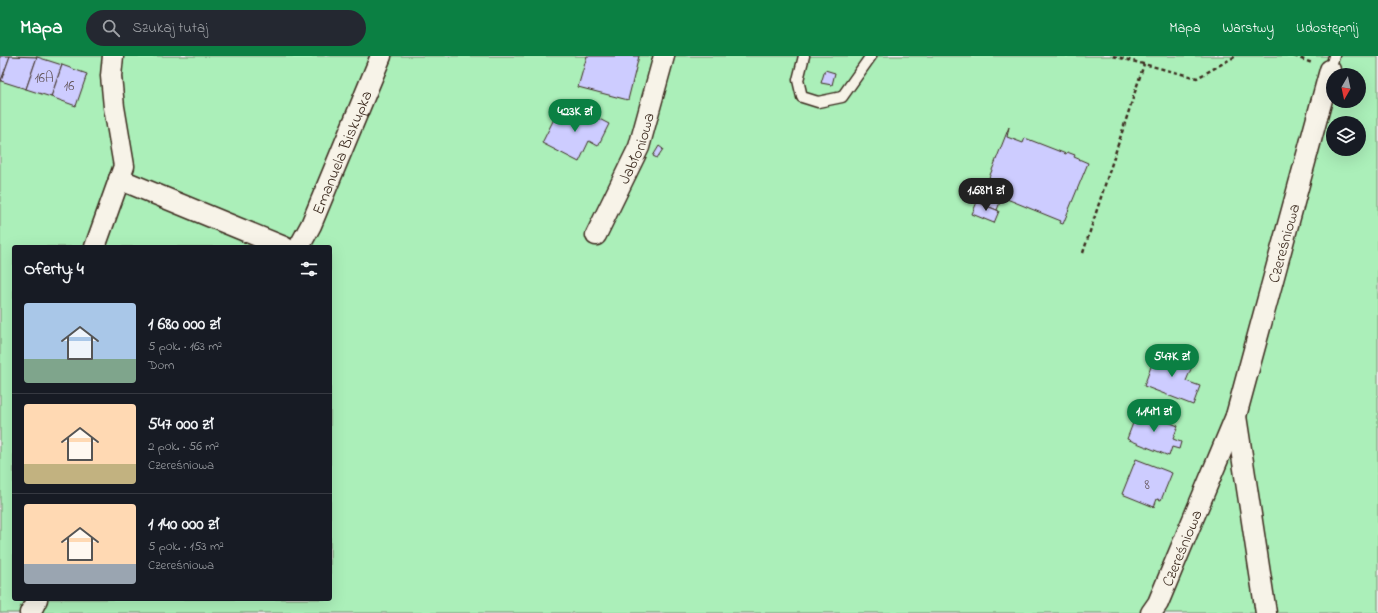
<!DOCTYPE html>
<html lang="pl">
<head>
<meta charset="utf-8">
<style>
	:root { --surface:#171b24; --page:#242831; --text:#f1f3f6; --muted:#9ea1a6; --line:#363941; --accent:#0b8043 }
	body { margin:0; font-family:"Indie Flower",sans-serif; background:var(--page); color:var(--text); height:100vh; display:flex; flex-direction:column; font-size:15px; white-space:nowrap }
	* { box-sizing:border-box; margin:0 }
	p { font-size:13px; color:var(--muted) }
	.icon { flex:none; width:22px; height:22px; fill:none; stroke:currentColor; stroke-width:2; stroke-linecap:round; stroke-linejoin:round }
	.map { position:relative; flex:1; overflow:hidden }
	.panel { position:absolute; left:12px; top:189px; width:320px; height:356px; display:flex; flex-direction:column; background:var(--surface); border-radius:4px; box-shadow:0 4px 16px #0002 }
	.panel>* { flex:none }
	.needle { width:26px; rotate:189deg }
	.tools { position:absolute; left:1326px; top:12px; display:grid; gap:8px }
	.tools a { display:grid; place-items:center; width:40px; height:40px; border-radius:50%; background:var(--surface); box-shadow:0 4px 16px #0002; font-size:20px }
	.price { position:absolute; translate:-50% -34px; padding:0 9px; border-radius:14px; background:var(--accent); color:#fff; font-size:13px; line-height:26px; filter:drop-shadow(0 1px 2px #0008) }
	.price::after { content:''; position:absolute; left:50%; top:24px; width:12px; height:9px; margin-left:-6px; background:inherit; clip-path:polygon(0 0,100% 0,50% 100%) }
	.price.selected { background:#222; color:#fff }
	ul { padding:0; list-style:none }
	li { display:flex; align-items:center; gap:12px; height:100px; padding:0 12px }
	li+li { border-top:1px solid var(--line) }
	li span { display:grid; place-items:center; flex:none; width:112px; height:80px; border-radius:4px; color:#555 }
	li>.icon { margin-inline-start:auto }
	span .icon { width:48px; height:48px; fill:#fffc; stroke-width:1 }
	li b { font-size:17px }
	h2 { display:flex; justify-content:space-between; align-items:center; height:48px; padding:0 12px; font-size:17px }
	header { display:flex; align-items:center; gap:24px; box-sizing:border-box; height:56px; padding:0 20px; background:var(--accent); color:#fff }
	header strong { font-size:19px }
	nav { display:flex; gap:22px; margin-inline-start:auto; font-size:14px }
	.search { width:280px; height:36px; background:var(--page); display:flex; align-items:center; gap:10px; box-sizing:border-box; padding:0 14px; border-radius:22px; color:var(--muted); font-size:15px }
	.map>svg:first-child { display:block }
</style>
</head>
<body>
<header>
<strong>Mapa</strong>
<div class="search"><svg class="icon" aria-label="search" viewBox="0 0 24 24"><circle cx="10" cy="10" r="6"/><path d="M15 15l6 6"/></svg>Szukaj tutaj</div>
<nav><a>Mapa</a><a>Warstwy</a><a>Udostępnij</a></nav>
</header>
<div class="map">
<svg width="1378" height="557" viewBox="0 0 1378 557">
	<rect width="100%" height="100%" fill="#efebed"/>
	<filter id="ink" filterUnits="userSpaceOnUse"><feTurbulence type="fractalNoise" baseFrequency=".025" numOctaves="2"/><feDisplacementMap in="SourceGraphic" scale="8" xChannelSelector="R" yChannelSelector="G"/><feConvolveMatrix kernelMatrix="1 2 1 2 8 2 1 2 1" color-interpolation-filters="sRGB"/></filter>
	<g filter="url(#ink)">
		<path fill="#abefb9" stroke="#738c6c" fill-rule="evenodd" d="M0,0H1378V557H0ZM1333,19H1359V45H1333ZM1333,67H1359V93H1333ZM14,191H330V543H14Z"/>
		<g fill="#cdccff" stroke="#3b2a1e">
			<path d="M0,0H10L1,25H0Z"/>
			<path d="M10,0L37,1L26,33L1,25Z"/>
			<path d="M587,0H639L628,44L578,31Z"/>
			<path d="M37,1L62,9L51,41L26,33Z"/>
			<path d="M62,9L87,18L76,50L51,41Z"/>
			<path d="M825,14L835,17L832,29L821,27Z"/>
			<path d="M576,51L609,68L598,90L589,85L579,106L542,87L558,55L571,62Z"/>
			<path d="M1009,71L1007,81L1023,87L1025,82L1066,98L1067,96L1075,99L1074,101L1088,107L1063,168L1060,167L1061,165L1002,141L997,154L979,147Z"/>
			<path d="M659,90L663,93L657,102L653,100Z"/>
			<path d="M977,146L999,155L994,167L972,158Z"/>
			<path d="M1157,294L1193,308L1186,325L1200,330L1193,349L1144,330Z"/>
			<path d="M1138,354L1178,370L1173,383L1181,386L1179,393L1172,391L1169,400L1127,383Z"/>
			<path d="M1136,403L1172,417L1161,444L1157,443L1154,451L1122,438Z"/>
		</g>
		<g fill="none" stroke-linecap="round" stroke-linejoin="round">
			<g stroke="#3b2a1e" stroke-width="13">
				<g id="service">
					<path d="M804,0L798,24L802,41L818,46L842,41L871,0"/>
					<path d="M1330,14L1334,0"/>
				</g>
			</g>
			<g stroke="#3b2a1e" stroke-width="23">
				<g id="minor">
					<path d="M119,123L284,191"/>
					<path id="s1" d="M596,179L639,91L664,0"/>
					<path d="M95,191L124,110L114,51L111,20L113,0"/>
					<path id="s2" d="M299,191L311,169L381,0"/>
					<path d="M1236,360L1266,557"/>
					<path d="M30,557L37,543"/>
					<path id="s3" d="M1151,557L1158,547L1236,360L1330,14"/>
				</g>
			</g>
			<g stroke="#3b2a1e" stroke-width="2.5" stroke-dasharray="4 3" stroke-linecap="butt">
				<path d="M1113,0L1197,22L1236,0"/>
				<path d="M1294,0L1312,7"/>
				<path d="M1083,197L1144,8"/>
			</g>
			<use href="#service" stroke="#f7f3e8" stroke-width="10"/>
			<use href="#minor" stroke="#f7f3e8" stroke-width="20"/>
		</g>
	</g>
	<g text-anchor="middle" stroke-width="3.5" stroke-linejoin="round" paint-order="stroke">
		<g font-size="14" fill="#605256">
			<text x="44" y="26">16A</text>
			<text x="69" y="34">16</text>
			<text x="1147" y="433">8</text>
		</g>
		<g font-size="16" fill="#3b2a1e" stroke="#f7f3e8">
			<text dy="6" stroke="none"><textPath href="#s1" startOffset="96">Jabłoniowa</textPath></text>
			<text dy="6" stroke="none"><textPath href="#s2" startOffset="104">Emanuela Biskupka</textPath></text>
			<text dy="6" stroke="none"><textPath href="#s3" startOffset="394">Czereśniowa</textPath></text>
			<text dy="6" stroke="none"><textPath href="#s3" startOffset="72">Czereśniowa</textPath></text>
		</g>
	</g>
</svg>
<div class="tools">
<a><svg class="needle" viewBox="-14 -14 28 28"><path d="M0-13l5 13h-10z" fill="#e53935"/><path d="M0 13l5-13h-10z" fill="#9ea1a6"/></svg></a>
<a><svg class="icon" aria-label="layers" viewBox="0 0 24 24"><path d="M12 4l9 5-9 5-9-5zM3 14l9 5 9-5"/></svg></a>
</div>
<b class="price" style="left:575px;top:77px">423K zł</b>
<b class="price selected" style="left:986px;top:156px">1.68M zł</b>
<b class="price" style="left:1172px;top:322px">547K zł</b>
<b class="price" style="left:1154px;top:377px">1.14M zł</b>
<section class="panel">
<h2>Oferty: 4<svg class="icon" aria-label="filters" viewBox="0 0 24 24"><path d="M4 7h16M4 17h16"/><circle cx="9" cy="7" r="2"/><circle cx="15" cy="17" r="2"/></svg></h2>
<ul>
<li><span style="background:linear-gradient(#a9c7e8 70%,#7fa58c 0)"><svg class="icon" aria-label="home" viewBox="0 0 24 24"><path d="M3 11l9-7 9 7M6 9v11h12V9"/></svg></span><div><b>1 680 000 zł</b><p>5 pok. · 163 m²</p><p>Dom</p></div></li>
<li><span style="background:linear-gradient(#ffd9b3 75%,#c2b280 0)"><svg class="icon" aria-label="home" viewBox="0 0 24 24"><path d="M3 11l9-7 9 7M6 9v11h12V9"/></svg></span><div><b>547 000 zł</b><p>2 pok. · 56 m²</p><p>Czereśniowa</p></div></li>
<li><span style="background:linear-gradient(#ffd9b3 75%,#9aa5b1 0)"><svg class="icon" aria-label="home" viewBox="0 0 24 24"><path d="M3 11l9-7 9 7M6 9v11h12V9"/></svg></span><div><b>1 140 000 zł</b><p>5 pok. · 153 m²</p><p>Czereśniowa</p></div></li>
</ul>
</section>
</div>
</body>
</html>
